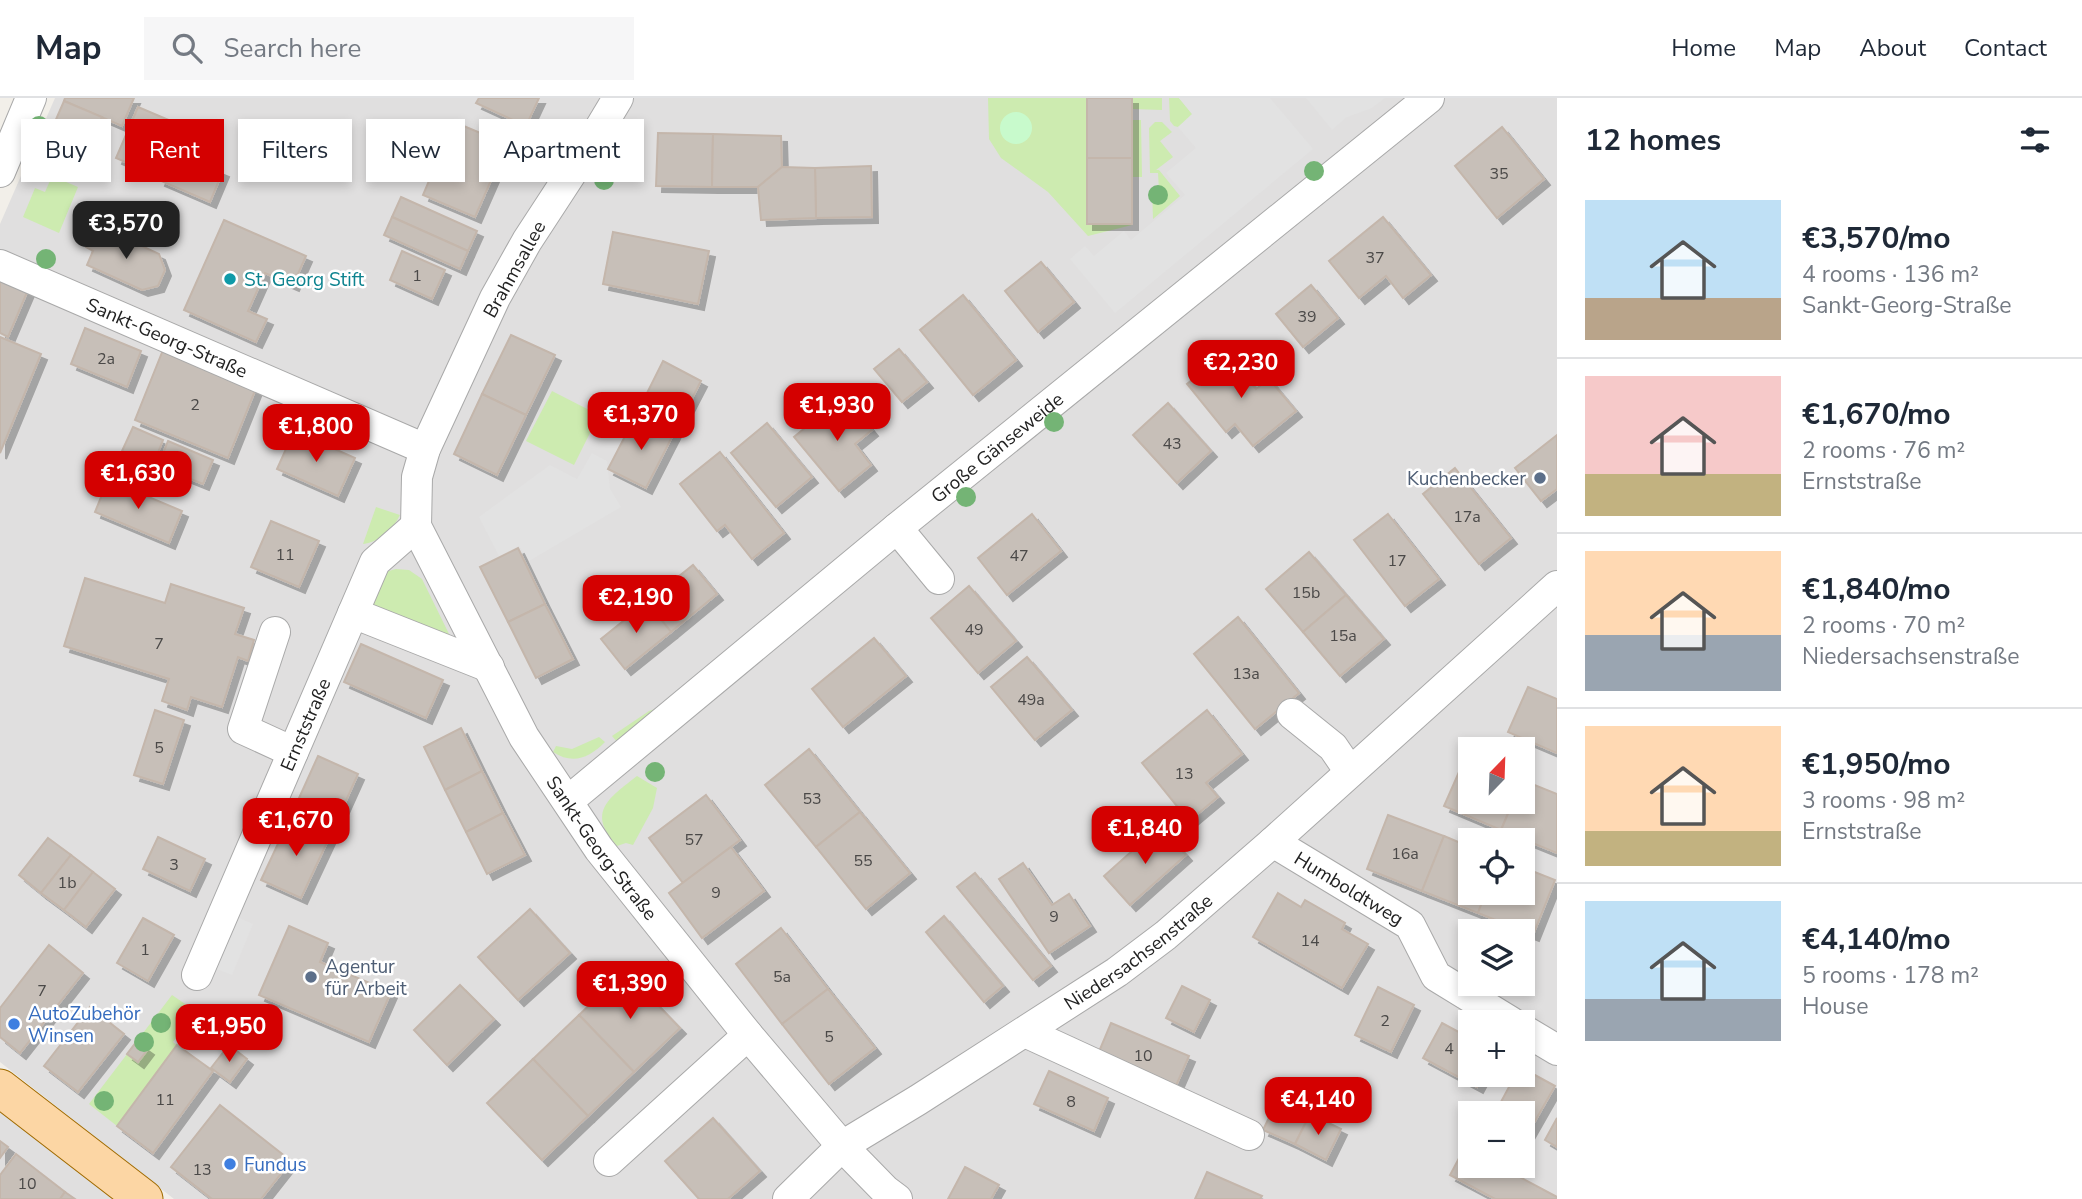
<!DOCTYPE html>
<html lang="en">
<head>
<meta charset="utf-8">
<style>
	:root { --surface:#fff; --page:#f6f6f7; --text:#1f2937; --muted:#747a83; --line:#e0e1e3; --accent:#d40000 }
	body { margin:0; font-family:"Nunito Sans",sans-serif; background:var(--page); color:var(--text); height:100vh; display:flex; flex-direction:column; font-size:26px; white-space:nowrap }
	* { box-sizing:border-box; margin:0 }
	p { font-size:23px; color:var(--muted) }
	.icon { flex:none; width:38px; height:38px; fill:none; stroke:currentColor; stroke-width:2; stroke-linecap:round; stroke-linejoin:round }
	.map { position:relative; flex:1; overflow:hidden }
	.sheet { display:flex; flex-direction:column; background:var(--surface); width:525px }
	.sheet>* { flex:none }
	.hud { position:absolute; left:21px; top:21px; width:665px; height:63px; display:flex; gap:14px }
	.needle { width:46px; rotate:23deg }
	.controls { position:absolute; left:1458px; top:639px; display:grid; gap:14px }
	.controls a { display:grid; place-items:center; width:77px; height:77px; border-radius:0px; background:var(--surface); box-shadow:0 4px 10px #0003; font-size:35px }
	.price { position:absolute; translate:-50% -60px; padding:0 16px; border-radius:14px; background:var(--accent); color:#fff; font-size:23px; line-height:46px; filter:drop-shadow(0 2px 4px #0008) }
	.price::after { content:''; position:absolute; left:50%; top:42px; width:21px; height:16px; margin-left:-10px; background:inherit; clip-path:polygon(0 0,100% 0,50% 100%) }
	.price.selected { background:#222; color:#fff }
	ul { padding:0; list-style:none }
	li { display:flex; align-items:center; gap:21px; height:175px; padding:0 28px }
	li+li { border-top:2px solid var(--line) }
	li span { display:grid; place-items:center; flex:none; width:196px; height:140px; border-radius:0px; color:#555 }
	li>.icon { margin-inline-start:auto }
	span .icon { width:84px; height:84px; fill:#fffc; stroke-width:1 }
	li b { font-size:30px }
	h2 { display:flex; justify-content:space-between; align-items:center; height:84px; padding:0 28px; font-size:30px }
	.pill { padding:0 24px; border-radius:0px; background:var(--surface); box-shadow:0 4px 10px #0003; font-size:24px; line-height:63px }
	.pill.selected { background:var(--accent); color:#fff }
	header { display:flex; align-items:center; gap:42px; box-sizing:border-box; height:98px; padding:0 35px; background:var(--surface); border-bottom:2px solid var(--line) }
	header strong { font-size:33px }
	nav { display:flex; gap:38px; margin-inline-start:auto; font-size:24px }
	.search { width:490px; height:63px; background:var(--page); display:flex; align-items:center; gap:18px; box-sizing:border-box; padding:0 24px; border-radius:0px; color:var(--muted); font-size:26px }
	main { display:flex; flex:1; min-height:0 }
	.map>svg:first-child { display:block }
</style>
</head>
<body>
<header>
<strong>Map</strong>
<div class="search"><svg class="icon" aria-label="search" viewBox="0 0 24 24"><circle cx="10" cy="10" r="6"/><path d="M15 15l6 6"/></svg>Search here</div>
<nav><a>Home</a><a>Map</a><a>About</a><a>Contact</a></nav>
</header>
<main>
<div class="map">
<svg width="1557" height="1101" viewBox="0 0 1557 1101">
	<defs>
		<filter id="shadow"><feDropShadow dx="6" dy="6" stdDeviation="0" flood-color="#0004"/></filter>
	</defs>
	<rect width="100%" height="100%" fill="#f2efe9"/>
	<g fill="#e0dfdf" fill-rule="evenodd">
		<path d="M55,0H1557V1101H174L0,964V126ZM1470,651H1522V704H1470ZM1470,742H1522V794H1470ZM1470,833H1522V886H1470ZM1470,924H1522V976H1470ZM1470,1015H1522V1068H1470Z"/>
		<path d="M0,1011L115,1101H0Z"/>
	</g>
	<g fill="#cdebb0">
		<path d="M988,0H1087V126L1132,127L1088,138L1048,94L1001,60L989,41Z"/>
		<path d="M1132,0H1162V12L1132,11Z"/>
		<path d="M1169,0H1179L1193,17L1178,29L1174,28L1170,23Z"/>
		<path d="M1132,22H1141L1142,79H1132Z"/>
		<path d="M1155,24H1162L1172,34L1160,43L1173,59L1156,72H1159L1180,98L1153,121L1152,93H1159L1158,75H1150L1149,30Z"/>
		<path d="M52,78L78,89L59,135L23,119L35,90L45,94Z"/>
		<path d="M552,293L599,317L574,367L526,343Z"/>
		<path d="M376,409L400,417C393,431 380,444 363,446Z"/>
		<path d="M396,471L409,472L422,481L451,540L364,509L385,474Z"/>
		<path d="M655,611L657,612L619,646L612,638L649,613Z"/>
		<path d="M599,639L605,644C589,660 573,667 553,654L556,648L572,651Z"/>
		<path d="M637,678L657,690L653,710L633,747L626,745L617,748C586,714 609,700 637,678Z"/>
		<path d="M172,897L197,914L173,944L177,947L117,1028L89,1006Z"/>
	</g>
	<circle fill="#c8facc" cx="1016" cy="30" r="16"/>
	<g fill="#e2e2e2">
		<path d="M1179,0H1270L1313,51L1115,215L1070,161L1085,148L1094,158L1124,133L1131,142L1185,97L1166,75L1196,50L1178,29L1192,16Z"/>
		<path d="M1306,0H1385L1372,10L1347,19L1332,32Z"/>
		<path d="M592,355L607,363L610,391L621,409L529,463L519,448L499,458L479,419L550,367L577,381Z"/>
		<path d="M235,818L253,826L232,877L214,870Z"/>
	</g>
	<g fill="#c7bfb8" stroke="#c4b6ab" stroke-width="2" filter="url(#shadow)">
		<path d="M65,0H134L122,28L64,3Z"/>
		<path d="M479,0H539L526,28L476,5Z"/>
		<rect x="1087" y="0" width="45" height="60"/>
		<path d="M64,3L102,19L85,58L47,42Z"/>
		<path d="M138,9L204,37L194,60L151,41L139,70L116,60Z"/>
		<path d="M454,24L507,46L475,119L423,97Z"/>
		<path d="M1502,29L1544,81L1497,120L1455,68Z"/>
		<path d="M658,35L713,36L712,89L656,88Z"/>
		<path d="M713,36L781,38L782,69L758,89H712Z"/>
		<path d="M172,51L223,73L210,104L159,82Z"/>
		<rect x="1087" y="60" width="45" height="66"/>
		<path d="M871,68L872,119L816,120L815,70Z"/>
		<path d="M782,69L815,70L816,120L761,122L758,89Z"/>
		<path d="M401,99L477,133L468,153L392,119Z"/>
		<path d="M392,119L468,153L460,171L384,137Z"/>
		<path d="M1383,119L1431,177L1403,200L1386,178L1359,200L1329,163Z"/>
		<path d="M224,122L306,158L293,187L265,175L248,213L267,221L256,244L184,212Z"/>
		<path d="M103,130L159,156L165,172L158,188L142,192L87,167L93,153L86,149L90,139L97,143Z"/>
		<path d="M613,134L709,153L698,206L603,186Z"/>
		<path d="M402,153L445,172L432,201L390,182Z"/>
		<path d="M1041,164L1074,204L1038,234L1005,193Z"/>
		<path d="M0,180L28,192L8,239L0,235Z"/>
		<path d="M1311,187L1338,220L1303,249L1276,216Z"/>
		<path d="M963,197L1016,262L973,297L920,232Z"/>
		<path d="M85,230L141,253L127,289L71,266Z"/>
		<path d="M511,237L555,257L526,317L482,296Z"/>
		<path d="M0,239L41,256L0,355Z"/>
		<path d="M899,251L927,284L902,304L874,271Z"/>
		<path d="M163,252L256,290L228,360L135,322Z"/>
		<path d="M1226,255L1256,291L1269,281L1296,313L1253,348L1235,326L1226,334L1187,286Z"/>
		<path d="M663,263L701,283L673,337L636,317Z"/>
		<path d="M482,296L526,317L497,377L454,356Z"/>
		<path d="M844,298L872,332L855,346L871,367L839,393L794,339Z"/>
		<path d="M1168,305L1211,353L1177,385L1133,337Z"/>
		<path d="M636,317L673,337L646,390L608,371Z"/>
		<path d="M767,325L812,379L776,409L731,355Z"/>
		<path d="M133,329L163,342L153,367L122,353Z"/>
		<path d="M294,333L355,360L338,398L277,371Z"/>
		<path d="M1557,337V391L1541,403L1515,370Z"/>
		<path d="M168,343L213,362L203,386L158,368Z"/>
		<path d="M720,354L784,435L752,461L725,427L717,433L680,386Z"/>
		<path d="M1455,370L1511,440L1479,466L1423,396Z"/>
		<path d="M108,382L182,413L169,445L95,414Z"/>
		<path d="M1032,416L1061,453L1007,497L978,460Z"/>
		<path d="M1388,416L1439,481L1405,508L1354,442Z"/>
		<path d="M271,423L319,443L299,489L251,469Z"/>
		<path d="M518,450L545,506L508,524L480,469Z"/>
		<path d="M1309,454L1346,497L1303,534L1266,491Z"/>
		<path d="M693,467L717,496L671,534L647,504Z"/>
		<path d="M85,480L165,505L171,486L244,510L235,536L254,542L248,563L238,559L222,609L191,599L187,612L162,603L169,581L64,548Z"/>
		<path d="M969,488L1016,543L978,575L931,520Z"/>
		<path d="M1346,497L1384,541L1340,578L1303,534Z"/>
		<path d="M647,504L671,534L625,571L601,541Z"/>
		<path d="M545,506L573,561L536,580L508,524Z"/>
		<path d="M1238,519L1299,595L1255,631L1194,556Z"/>
		<path d="M874,540L906,578L843,629L812,591Z"/>
		<path d="M361,546L443,582L426,620L344,584Z"/>
		<path d="M1027,559L1072,612L1035,642L991,589Z"/>
		<path d="M1528,589L1557,601V655L1508,634Z"/>
		<path d="M155,612L184,622L163,686L134,677Z"/>
		<path d="M1207,612L1242,656L1206,685L1218,699L1189,723L1142,665Z"/>
		<path d="M461,630L482,673L445,692L424,649Z"/>
		<path d="M809,651L860,714L816,749L765,687Z"/>
		<path d="M318,658L358,676L330,738L290,720Z"/>
		<path d="M1466,658L1470,660V704H1513L1501,732L1444,708Z"/>
		<path d="M482,673L503,715L466,734L445,692Z"/>
		<path d="M1522,682L1557,696V755L1501,732L1513,704H1522Z"/>
		<path d="M706,697L740,742L683,785L649,740Z"/>
		<path d="M860,714L910,775L866,811L816,749Z"/>
		<path d="M503,715L525,757L487,776L466,734Z"/>
		<path d="M1388,717L1444,738L1422,793L1367,771Z"/>
		<path d="M290,720L330,738L301,800L261,782Z"/>
		<path d="M1160,728L1186,757L1130,807L1104,778Z"/>
		<path d="M1444,738L1470,749V794H1486L1478,815L1422,793Z"/>
		<path d="M158,739L205,761L190,793L143,771Z"/>
		<path d="M48,740L71,757L41,795L19,777Z"/>
		<path d="M731,749L764,793L702,840L669,795Z"/>
		<path d="M71,757L93,774L64,812L41,795Z"/>
		<path d="M1023,765L1052,807L1069,796L1090,828L1049,855L999,781Z"/>
		<path d="M1522,769L1555,782L1533,837L1478,815L1486,794H1522Z"/>
		<path d="M93,774L115,791L86,829L64,812Z"/>
		<path d="M975,775L1051,868L1033,882L957,789Z"/>
		<path d="M1278,795L1301,809L1305,802L1345,825L1342,831L1368,846L1342,890L1253,839Z"/>
		<path d="M530,811L570,855L518,902L478,859Z"/>
		<path d="M944,818L1003,888L984,904L926,834Z"/>
		<path d="M143,820L174,837L148,883L117,865Z"/>
		<path d="M289,828L328,845L320,864L391,894L369,944L259,897Z"/>
		<path d="M781,830L828,891L782,926L736,866Z"/>
		<path d="M49,847L83,875L20,955L0,939V910Z"/>
		<path d="M625,873L680,930L634,974L579,917Z"/>
		<path d="M460,887L494,921L447,967L414,932Z"/>
		<path d="M1182,888L1210,902L1194,934L1166,920Z"/>
		<path d="M1378,889L1414,907L1391,954L1355,937Z"/>
		<path d="M828,891L875,950L829,986L782,926Z"/>
		<path d="M90,909L124,936L78,994L44,968Z"/>
		<path d="M579,917L634,974L588,1018L533,961Z"/>
		<path d="M1111,925L1189,958L1175,990L1098,956Z"/>
		<path d="M1442,925L1470,940V976H1484L1477,989L1423,960Z"/>
		<path d="M137,943L148,951L138,964L127,956Z"/>
		<path d="M177,947L213,973L153,1055L117,1028Z"/>
		<path d="M229,947L247,961L230,984L211,970Z"/>
		<path d="M533,961L588,1018L542,1062L487,1005Z"/>
		<path d="M1522,970L1555,988L1522,1046V1015H1495L1516,976H1522Z"/>
		<path d="M1049,973L1108,1000L1094,1033L1034,1006Z"/>
		<path d="M1278,1001L1310,1016L1295,1046L1263,1032Z"/>
		<path d="M220,1007L291,1063L261,1101H212L171,1069Z"/>
		<path d="M1310,1016L1341,1031L1326,1062L1295,1046Z"/>
		<path d="M713,1020L760,1073L728,1101H699L665,1063Z"/>
		<path d="M1557,1020V1049L1545,1042Z"/>
		<path d="M0,1043L8,1049L0,1060Z"/>
		<path d="M1465,1049L1470,1052V1068H1499L1557,1099V1101H1495L1450,1077Z"/>
		<path d="M16,1056L65,1094L60,1101H0V1077Z"/>
		<path d="M965,1069L999,1087L991,1101H948Z"/>
		<path d="M1207,1074L1262,1098L1260,1101H1195Z"/>
		<path d="M65,1094L75,1101H60Z"/>
	</g>
	<g fill="none" stroke-linecap="round" stroke-linejoin="round">
		<g stroke="#a9a9a9" stroke-width="32">
			<g id="minor">
				<path id="s1" d="M618,0L591,45L527,143L495,200L425,351L417,379L416,428L524,639L599,751L748,937L842,1048L885,1092L897,1101"/>
				<path d="M0,74L31,0"/>
				<path id="s2" d="M0,167L425,351"/>
				<path d="M897,430L939,481"/>
				<path d="M353,515L489,569"/>
				<path d="M275,534L243,631L293,654"/>
				<path d="M1292,616L1333,649L1350,674"/>
				<path id="s3" d="M568,703L897,430L1429,0"/>
				<path id="s4" d="M1273,744L1410,827L1436,878L1511,924"/>
				<path id="s5" d="M197,877L375,464L416,428"/>
				<path d="M1522,931L1557,952"/>
				<path d="M1025,934L1249,1037"/>
				<path d="M609,1063L748,937"/>
				<path id="s6" d="M788,1101L842,1048L918,1002L1117,874L1166,837L1273,744L1557,488"/>
			</g>
		</g>
		<g stroke="#a06b00" stroke-width="39">
			<path id="major" d="M0,990L144,1101"/>
		</g>
		<use href="#minor" stroke="#fff" stroke-width="30"/>
		<use href="#major" stroke="#fcd6a4" stroke-width="37"/>
	</g>
	<g fill="#74b475">
		<circle cx="39" cy="28" r="10"/>
		<circle cx="1314" cy="73" r="10"/>
		<circle cx="604" cy="82" r="10"/>
		<circle cx="1158" cy="97" r="10"/>
		<circle cx="46" cy="161" r="10"/>
		<circle cx="1054" cy="324" r="10"/>
		<circle cx="966" cy="399" r="10"/>
		<circle cx="655" cy="674" r="10"/>
		<circle cx="161" cy="925" r="10"/>
		<circle cx="144" cy="944" r="10"/>
		<circle cx="104" cy="1003" r="10"/>
	</g>
	<circle fill="#0f9aa8" stroke="#fff" stroke-width="2.5" cx="230" cy="181" r="7"/>
	<g fill="#5c6f8a" stroke="#fff" stroke-width="2.5">
		<circle cx="1540" cy="380" r="7"/>
		<circle cx="311" cy="879" r="7"/>
	</g>
	<g fill="#3f7fe0" stroke="#fff" stroke-width="2.5">
		<circle cx="14" cy="926" r="7"/>
		<circle cx="230" cy="1066" r="7"/>
	</g>
	<g text-anchor="middle" stroke-width="5" stroke-linejoin="round" paint-order="stroke">
		<g font-size="16" fill="#4b4948">
			<text x="1499" y="81">35</text>
			<text x="1375" y="165">37</text>
			<text x="417" y="183">1</text>
			<text x="1307" y="224">39</text>
			<text x="106" y="266">2a</text>
			<text x="195" y="312">2</text>
			<text x="1172" y="351">43</text>
			<text x="1467" y="424">17a</text>
			<text x="285" y="462">11</text>
			<text x="1019" y="463">47</text>
			<text x="1397" y="468">17</text>
			<text x="1306" y="500">15b</text>
			<text x="974" y="537">49</text>
			<text x="1343" y="543">15a</text>
			<text x="159" y="551">7</text>
			<text x="1246" y="581">13a</text>
			<text x="1031" y="607">49a</text>
			<text x="159" y="655">5</text>
			<text x="1184" y="681">13</text>
			<text x="812" y="706">53</text>
			<text x="694" y="747">57</text>
			<text x="1405" y="761">16a</text>
			<text x="863" y="768">55</text>
			<text x="174" y="772">3</text>
			<text x="67" y="790">1b</text>
			<text x="716" y="800">9</text>
			<text x="1054" y="824">9</text>
			<text x="1310" y="848">14</text>
			<text x="145" y="857">1</text>
			<text x="782" y="884">5a</text>
			<text x="42" y="898">7</text>
			<text x="1385" y="928">2</text>
			<text x="829" y="944">5</text>
			<text x="1449" y="956">4</text>
			<text x="1143" y="963">10</text>
			<text x="165" y="1007">11</text>
			<text x="1071" y="1009">8</text>
			<text x="202" y="1077">13</text>
			<text x="27" y="1091">10</text>
		</g>
		<g font-size="19" fill="#222" stroke="#fff">
			<text transform="translate(514 171) rotate(-61)" y="7">Brahmsallee</text>
			<text dy="7" stroke="none"><textPath href="#s2" startOffset="182">Sankt-Georg-Straße</textPath></text>
			<text dy="7" stroke="none"><textPath href="#s3" startOffset="556">Große Gänseweide</textPath></text>
			<text dy="7" stroke="none"><textPath href="#s5" startOffset="273">Ernststraße</textPath></text>
			<text dy="7" stroke="none"><textPath href="#s1" startOffset="852">Sankt-Georg-Straße</textPath></text>
			<text dy="7" stroke="none"><textPath href="#s4" startOffset="89">Humboldtweg</textPath></text>
			<text dy="7" stroke="none"><textPath href="#s6" startOffset="430">Niedersachsenstraße</textPath></text>
		</g>
		<g font-size="19" fill="#0d838f" stroke="#fff" text-anchor="start">
			<text x="244" y="188">St. Georg Stift</text>
		</g>
		<g font-size="19" fill="#4e5e75" stroke="#fff" text-anchor="end">
			<text x="1526" y="387">Kuchenbecker</text>
			<text x="325" y="875" text-anchor="start">Agentur<tspan x="325" dy="22">für Arbeit</tspan></text>
		</g>
		<g font-size="19" fill="#366cbe" stroke="#fff" text-anchor="start">
			<text x="28" y="922">AutoZubehör<tspan x="28" dy="22">Winsen</tspan></text>
			<text x="244" y="1073">Fundus</text>
		</g>
	</g>
</svg>
<div class="controls">
<a><svg class="needle" viewBox="-14 -14 28 28"><path d="M0-13l5 13h-10z" fill="#e53935"/><path d="M0 13l5-13h-10z" fill="#747a83"/></svg></a>
<a><svg class="icon" aria-label="locate" viewBox="0 0 24 24"><circle cx="12" cy="12" r="6"/><path d="M12 2v4M12 18v4M2 12h4M18 12h4"/></svg></a>
<a><svg class="icon" aria-label="layers" viewBox="0 0 24 24"><path d="M12 4l9 5-9 5-9-5zM3 14l9 5 9-5"/></svg></a>
<a>+</a>
<a>−</a>
</div>
<b class="price selected" style="left:126px;top:163px">€3,570</b>
<b class="price" style="left:1241px;top:302px">€2,230</b>
<b class="price" style="left:837px;top:345px">€1,930</b>
<b class="price" style="left:641px;top:354px">€1,370</b>
<b class="price" style="left:316px;top:366px">€1,800</b>
<b class="price" style="left:138px;top:413px">€1,630</b>
<b class="price" style="left:636px;top:537px">€2,190</b>
<b class="price" style="left:296px;top:760px">€1,670</b>
<b class="price" style="left:1145px;top:768px">€1,840</b>
<b class="price" style="left:630px;top:923px">€1,390</b>
<b class="price" style="left:229px;top:966px">€1,950</b>
<b class="price" style="left:1318px;top:1039px">€4,140</b>
<div class="hud">
<a class="pill">Buy</a>
<a class="pill selected">Rent</a>
<a class="pill">Filters</a>
<a class="pill">New</a>
<a class="pill">Apartment</a>
</div>
</div>
<section class="sheet">
<h2>12 homes<svg class="icon" aria-label="filters" viewBox="0 0 24 24"><path d="M4 7h16M4 17h16"/><circle cx="9" cy="7" r="2"/><circle cx="15" cy="17" r="2"/></svg></h2>
<ul>
<li><span style="background:linear-gradient(#bfe0f5 70%,#b9a48a 0)"><svg class="icon" aria-label="home" viewBox="0 0 24 24"><path d="M3 11l9-7 9 7M6 9v11h12V9"/></svg></span><div><b>€3,570/mo</b><p>4 rooms · 136 m²</p><p>Sankt-Georg-Straße</p></div></li>
<li><span style="background:linear-gradient(#f6c9c9 70%,#c2b280 0)"><svg class="icon" aria-label="home" viewBox="0 0 24 24"><path d="M3 11l9-7 9 7M6 9v11h12V9"/></svg></span><div><b>€1,670/mo</b><p>2 rooms · 76 m²</p><p>Ernststraße</p></div></li>
<li><span style="background:linear-gradient(#ffd9b3 60%,#9aa5b1 0)"><svg class="icon" aria-label="home" viewBox="0 0 24 24"><path d="M3 11l9-7 9 7M6 9v11h12V9"/></svg></span><div><b>€1,840/mo</b><p>2 rooms · 70 m²</p><p>Niedersachsenstraße</p></div></li>
<li><span style="background:linear-gradient(#ffd9b3 75%,#c2b280 0)"><svg class="icon" aria-label="home" viewBox="0 0 24 24"><path d="M3 11l9-7 9 7M6 9v11h12V9"/></svg></span><div><b>€1,950/mo</b><p>3 rooms · 98 m²</p><p>Ernststraße</p></div></li>
<li><span style="background:linear-gradient(#bfe0f5 70%,#9aa5b1 0)"><svg class="icon" aria-label="home" viewBox="0 0 24 24"><path d="M3 11l9-7 9 7M6 9v11h12V9"/></svg></span><div><b>€4,140/mo</b><p>5 rooms · 178 m²</p><p>House</p></div></li>
</ul>
</section>
</main>
</body>
</html>
